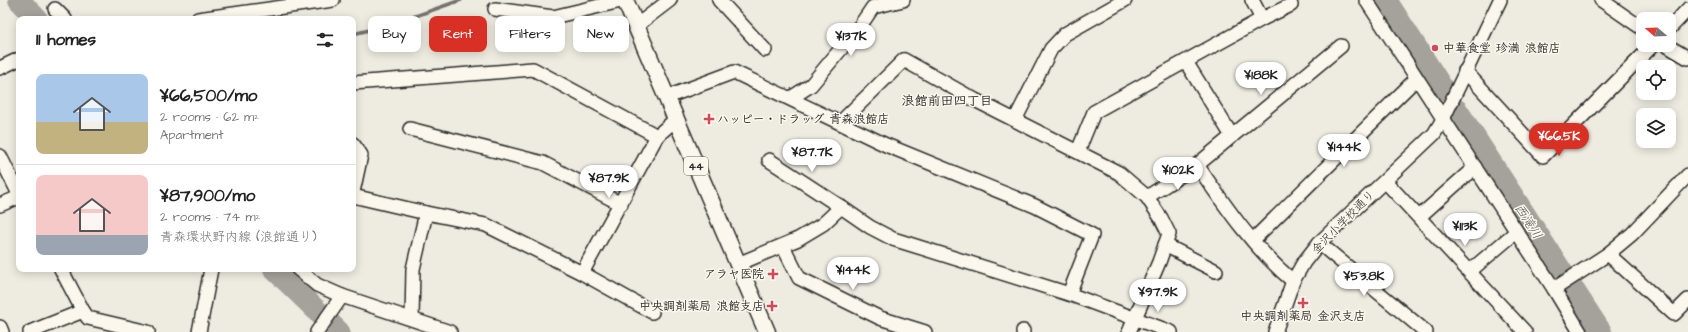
<!DOCTYPE html>
<html lang="en">
<head>
<meta charset="utf-8">
<style>
	:root { --surface:#fff; --page:#f2f2f2; --text:#222; --muted:#767676; --line:#e0e0e0; --accent:#d93025 }
	body { margin:0; font-family:"Architects Daughter","Klee One",sans-serif; background:var(--page); color:var(--text); height:100vh; display:flex; flex-direction:column; font-size:15px; white-space:nowrap }
	* { box-sizing:border-box; margin:0 }
	p { font-size:13px; color:var(--muted) }
	.icon { flex:none; width:22px; height:22px; fill:none; stroke:currentColor; stroke-width:2; stroke-linecap:round; stroke-linejoin:round }
	.map { position:relative; flex:1; overflow:hidden }
	.sheet { position:absolute; left:16px; top:16px; width:340px; height:256px; display:flex; flex-direction:column; background:var(--surface); border-radius:8px; box-shadow:0 2px 10px #0003 }
	.sheet>* { flex:none }
	.top-card { position:absolute; left:368px; top:16px; width:380px; height:36px; display:flex; gap:8px }
	.needle { width:26px; rotate:289deg }
	.fabs { position:absolute; left:1636px; top:12px; display:grid; gap:8px }
	.fabs a { display:grid; place-items:center; width:40px; height:40px; border-radius:8px; background:var(--surface); box-shadow:0 2px 10px #0003; font-size:20px }
	.price { position:absolute; translate:-50% -34px; padding:0 9px; border-radius:14px; background:#fff; color:#222; font-size:13px; line-height:26px; filter:drop-shadow(0 1px 2px #0008) }
	.price::after { content:''; position:absolute; left:50%; top:24px; width:12px; height:9px; margin-left:-6px; background:inherit; clip-path:polygon(0 0,100% 0,50% 100%) }
	.price.on { background:var(--accent); color:#fff }
	ul { padding:0; list-style:none }
	li { display:flex; align-items:center; gap:12px; height:100px; padding:0 20px }
	li+li { border-top:1px solid var(--line) }
	li span { display:grid; place-items:center; flex:none; width:112px; height:80px; border-radius:8px; color:#555 }
	li>.icon { margin-inline-start:auto }
	span .icon { width:48px; height:48px; fill:#fffc; stroke-width:1 }
	li b { font-size:17px }
	h2 { display:flex; justify-content:space-between; align-items:center; height:48px; padding:0 20px; font-size:17px }
	.tag { padding:0 14px; border-radius:8px; background:var(--surface); box-shadow:0 2px 10px #0003; font-size:14px; line-height:36px }
	.tag.on { background:var(--accent); color:#fff }
	.map>svg:first-child { display:block }
</style>
</head>
<body>
<div class="map">
<svg width="1688" height="332" viewBox="0 0 1688 332">
	<rect width="100%" height="100%" fill="#eeebe0"/>
	<filter id="ink" filterUnits="userSpaceOnUse"><feTurbulence type="fractalNoise" baseFrequency=".025" numOctaves="2"/><feDisplacementMap in="SourceGraphic" scale="8" xChannelSelector="R" yChannelSelector="G"/><feConvolveMatrix kernelMatrix="1 2 1 2 8 2 1 2 1" color-interpolation-filters="sRGB"/></filter>
	<g filter="url(#ink)">
		<g fill="none" stroke-linecap="round" stroke-linejoin="round">
			<path stroke="#74726e" stroke-width="3.5" d="M353,34L390,25L461,0"/>
			<g stroke="#a4a29a" stroke-width="22">
				<path d="M19,0L37,19"/>
				<path d="M1386,0L1443,89"/>
				<path d="M1457,110L1601,332"/>
				<path d="M274,269L339,332"/>
			</g>
			<g stroke="#2b2b2b" stroke-width="16">
				<g id="minor">
					<path d="M719,0L765,50"/>
					<path d="M1366,0L1554,289L1580,332"/>
					<path d="M1601,0L1643,29"/>
					<path d="M55,9L65,19"/>
					<path d="M495,9L553,17L625,0"/>
					<path d="M198,19L333,0"/>
					<path d="M1262,19L1291,5"/>
					<path d="M636,26L670,0"/>
					<path d="M1669,29L1688,9"/>
					<path d="M1666,45L1688,58"/>
					<path d="M1186,62L1232,136"/>
					<path d="M0,68L19,59"/>
					<path d="M1465,71L1543,156L1653,45"/>
					<path d="M353,83L533,69L657,136L676,119"/>
					<path d="M667,97L734,72L886,145L1035,206L1092,235L1069,294"/>
					<path d="M791,98L811,85L860,26L873,7L903,0"/>
					<path d="M1015,120L1051,49L1065,34L1125,0"/>
					<path d="M841,122L904,60L975,100L1119,173L1147,197L1161,218L1169,234L1159,262L1129,332"/>
					<path d="M410,129L543,163L621,204"/>
					<path d="M353,144L361,155L353,192"/>
					<path d="M1078,151L1094,112L1262,19L1252,0"/>
					<path d="M0,156L19,194"/>
					<path d="M769,160L841,207"/>
					<path d="M1197,165C1225,206 1254,249 1293,281"/>
					<path d="M1385,181L1525,332"/>
					<path d="M353,196L426,213L486,225L582,273L652,312"/>
					<path d="M1147,197L1197,165L1341,46"/>
					<path d="M0,205L19,197"/>
					<path d="M1419,217L1475,167"/>
					<path d="M1253,240L1416,79"/>
					<path d="M1319,243L1426,332"/>
					<path d="M1165,245L1216,271"/>
					<path d="M783,246L799,278L880,318L925,332"/>
					<path d="M1608,254L1674,314L1688,300"/>
					<path d="M738,264L798,239L823,224L841,207L870,227L893,239L1069,294L1171,332"/>
					<path d="M298,269L317,285L342,296L450,332"/>
					<path d="M1470,271L1516,232"/>
					<path d="M582,273L657,136"/>
					<path d="M1554,289L1608,254L1632,234L1688,175"/>
					<path d="M83,311L88,318L148,332"/>
					<path d="M412,319L413,269L426,213"/>
					<path d="M0,327L2,332"/>
					<path d="M30,332L83,311L61,269"/>
					<path d="M199,332L211,269"/>
					<path d="M317,332L342,296"/>
					<path d="M1023,332V331"/>
					<path d="M1275,332L1293,281L1304,262L1319,243L1434,134L1443,119L1500,0"/>
				</g>
			</g>
			<g stroke="#2b2b2b" stroke-width="19">
				<path id="major" d="M625,0L767,332"/>
			</g>
			<use href="#minor" stroke="#fbf7ec" stroke-width="13"/>
			<use href="#major" stroke="#fbf7ec" stroke-width="16"/>
		</g>
	</g>
	<g fill="#d1495b" stroke="#fbf7ec" stroke-width="1.5">
		<circle cx="1435" cy="48" r="4"/>
		<path d="M707 113h4v4h4v4h-4v4h-4v-4h-4v-4h4z"/>
		<path d="M771 268h4v4h4v4h-4v4h-4v-4h-4v-4h4z"/>
		<path d="M1301 297h4v4h4v4h-4v4h-4v-4h-4v-4h4z"/>
		<path d="M770 300h4v4h4v4h-4v4h-4v-4h-4v-4h4z"/>
	</g>
	<g text-anchor="middle" stroke-width="3" stroke-linejoin="round" paint-order="stroke">
		<rect fill="#fbf7ec" stroke="#696865" stroke-width="1" x="684" y="157" width="24" height="18" rx="3"/>
		<g font-size="11" font-weight="bold" fill="#2b2b2b">
			<text x="696" y="170">44</text>
		</g>
		<g font-size="12" font-weight="bold" fill="#2b2b2b" stroke="#fbf7ec" text-anchor="start">
			<text x="1443" y="52">中華食堂 珍満 浪館店</text>
			<text x="717" y="123">ハッピー・ドラッグ 青森浪館店</text>
			<text x="764" y="278" text-anchor="end">アラヤ医院</text>
			<text x="764" y="310" text-anchor="end">中央調剤薬局 浪館支店</text>
			<text x="1303" y="320" text-anchor="middle">中央調剤薬局 金沢支店</text>
		</g>
		<g font-size="12" fill="#2b2b2b" stroke="#fbf7ec">
			<text transform="translate(1343 222) rotate(-45)" y="4">金沢小学校通り</text>
		</g>
		<g font-size="13" font-weight="bold" fill="#2b2b2b" stroke="#fbf7ec">
			<text x="947" y="105">浪館前田四丁目</text>
		</g>
		<g font-size="13" font-style="italic" fill="#555552" stroke="#fbf7ec">
			<text transform="translate(1529 221) rotate(57)" y="5">西滝川</text>
		</g>
	</g>
</svg>
<div class="fabs">
<a><svg class="needle" viewBox="-14 -14 28 28"><path d="M0-13l5 13h-10z" fill="#e53935"/><path d="M0 13l5-13h-10z" fill="#767676"/></svg></a>
<a><svg class="icon" aria-label="locate" viewBox="0 0 24 24"><circle cx="12" cy="12" r="6"/><path d="M12 2v4M12 18v4M2 12h4M18 12h4"/></svg></a>
<a><svg class="icon" aria-label="layers" viewBox="0 0 24 24"><path d="M12 4l9 5-9 5-9-5zM3 14l9 5 9-5"/></svg></a>
</div>
<b class="price" style="left:851px;top:57px">¥137K</b>
<b class="price" style="left:1261px;top:96px">¥188K</b>
<b class="price on" style="left:1559px;top:157px">¥66.5K</b>
<b class="price" style="left:1344px;top:168px">¥144K</b>
<b class="price" style="left:812px;top:173px">¥87.7K</b>
<b class="price" style="left:1178px;top:191px">¥102K</b>
<b class="price" style="left:609px;top:199px">¥87.9K</b>
<b class="price" style="left:1465px;top:247px">¥113K</b>
<b class="price" style="left:853px;top:291px">¥144K</b>
<b class="price" style="left:1364px;top:297px">¥53.8K</b>
<b class="price" style="left:1158px;top:313px">¥97.9K</b>
<div class="top-card">
<a class="tag">Buy</a>
<a class="tag on">Rent</a>
<a class="tag">Filters</a>
<a class="tag">New</a>
</div>
<section class="sheet">
<h2>11 homes<svg class="icon" aria-label="filters" viewBox="0 0 24 24"><path d="M4 7h16M4 17h16"/><circle cx="9" cy="7" r="2"/><circle cx="15" cy="17" r="2"/></svg></h2>
<ul>
<li><span style="background:linear-gradient(#a9c7e8 60%,#c2b280 0)"><svg class="icon" aria-label="home" viewBox="0 0 24 24"><path d="M3 11l9-7 9 7M6 9v11h12V9"/></svg></span><div><b>¥66,500/mo</b><p>2 rooms · 62 m²</p><p>Apartment</p></div></li>
<li><span style="background:linear-gradient(#f6c9c9 75%,#9aa5b1 0)"><svg class="icon" aria-label="home" viewBox="0 0 24 24"><path d="M3 11l9-7 9 7M6 9v11h12V9"/></svg></span><div><b>¥87,900/mo</b><p>2 rooms · 74 m²</p><p>青森環状野内線 (浪館通り)</p></div></li>
</ul>
</section>
</div>
</body>
</html>
